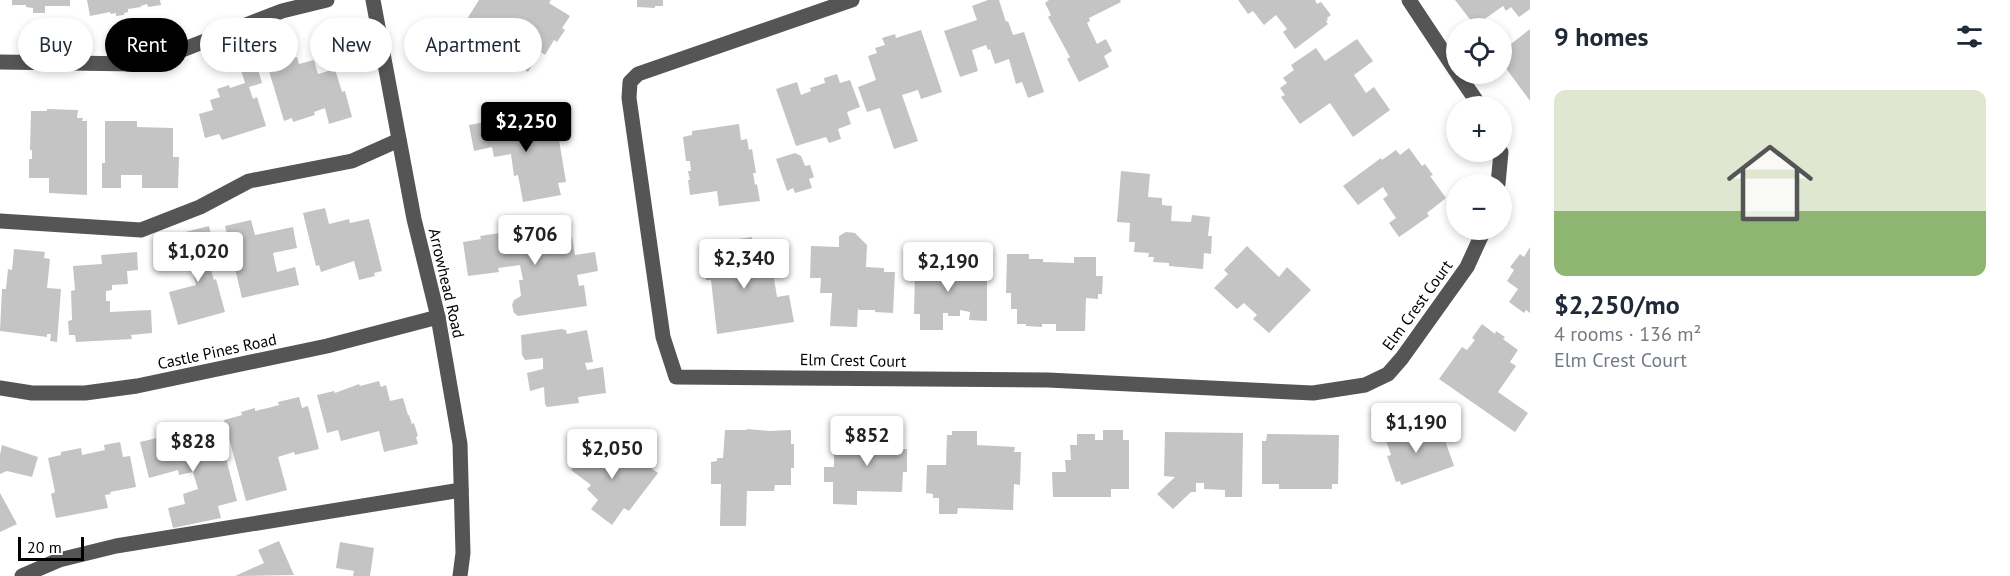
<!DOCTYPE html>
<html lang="en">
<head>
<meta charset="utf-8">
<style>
	:root { --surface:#fff; --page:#f6f6f7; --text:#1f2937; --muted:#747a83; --line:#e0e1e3; --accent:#000 }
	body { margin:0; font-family:"PT Sans",sans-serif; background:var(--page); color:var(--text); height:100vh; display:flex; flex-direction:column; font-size:22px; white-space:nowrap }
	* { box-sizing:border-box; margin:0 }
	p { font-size:20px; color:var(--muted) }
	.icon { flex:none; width:33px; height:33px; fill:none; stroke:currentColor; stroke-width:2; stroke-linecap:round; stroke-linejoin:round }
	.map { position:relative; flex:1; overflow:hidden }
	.sheet { display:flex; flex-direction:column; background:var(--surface); width:480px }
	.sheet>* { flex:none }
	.top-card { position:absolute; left:18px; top:18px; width:570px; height:54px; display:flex; gap:12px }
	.tools { position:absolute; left:1446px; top:18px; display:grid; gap:12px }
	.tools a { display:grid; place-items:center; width:66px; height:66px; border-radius:50%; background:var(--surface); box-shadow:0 3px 9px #0003; font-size:30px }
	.scale { position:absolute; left:18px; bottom:15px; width:66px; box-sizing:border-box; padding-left:6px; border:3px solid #000; border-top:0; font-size:16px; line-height:21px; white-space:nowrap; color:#000; -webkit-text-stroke:4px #fff; paint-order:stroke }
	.price { position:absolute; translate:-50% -51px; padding:0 14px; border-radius:6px; background:#fff; color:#222; font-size:20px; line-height:39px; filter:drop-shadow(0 2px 3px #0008) }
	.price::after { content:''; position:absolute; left:50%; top:36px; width:18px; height:14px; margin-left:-9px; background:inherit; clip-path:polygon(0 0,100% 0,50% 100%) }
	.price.selected { background:var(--accent); color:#fff }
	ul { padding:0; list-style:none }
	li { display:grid; align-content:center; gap:12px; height:318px; padding:0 24px }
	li+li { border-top:2px solid var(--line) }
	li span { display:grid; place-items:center; height:186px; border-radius:12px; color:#555 }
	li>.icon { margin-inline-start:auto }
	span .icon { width:108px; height:108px; fill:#fffc; stroke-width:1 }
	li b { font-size:26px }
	h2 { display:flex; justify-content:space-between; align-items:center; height:72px; padding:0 24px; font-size:26px }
	.pill { padding:0 21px; border-radius:27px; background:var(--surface); box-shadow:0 3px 9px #0003; font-size:21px; line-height:54px }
	.pill.selected { background:var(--accent); color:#fff }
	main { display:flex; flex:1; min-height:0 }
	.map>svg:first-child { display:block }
</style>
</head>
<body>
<main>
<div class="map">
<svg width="1530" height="576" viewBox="0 0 1530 576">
	<rect width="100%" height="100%" fill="#fff"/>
	<g fill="#c4c4c4">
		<path d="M12,0H70V6H45V13H33V8L26,7V5H12Z"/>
		<path d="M87,0H160L161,5L148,7L147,4L141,6V7L128,9V12L124,13V15L116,16V13L111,14L110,12L90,16Z"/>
		<path d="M479,0H551L549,3L570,16L562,28L565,30L557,42L554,40L545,55L541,52L528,72L501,55L494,65L492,64L488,69L472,59L474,56L453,41Z"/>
		<path d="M637,0H663V6H655V8L637,7Z"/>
		<path d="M988,0H999L1006,22L1008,21L1013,35L1024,32L1044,92L1028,98L1022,82L1016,84L1009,59L995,64L990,49L988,50L986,45L972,50L978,71L960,77L944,31L977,20L972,6Z"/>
		<path d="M1049,0H1120L1121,2L1089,18L1090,21L1087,23L1097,44L1106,39L1112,51L1104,56L1109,67L1079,82L1067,59L1070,57L1048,17L1051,15L1045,3Z"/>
		<path d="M1238,0H1315L1317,4L1321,2L1331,15L1327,18L1328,20L1326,21L1328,24L1295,49L1283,32L1287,29L1276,15L1264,25L1253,11L1248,14Z"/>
		<path d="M1455,0H1530V9L1519,17L1511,7L1506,11L1503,6L1475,26Z"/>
		<path d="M1530,29V101L1505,67L1508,64L1502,54V51Z"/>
		<path d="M921,30L942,92L921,99L918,90L902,95L918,141L894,149L880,108L867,112L858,87L876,80L868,56L877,53L875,48L885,45L882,38L895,34L896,38Z"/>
		<path d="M1357,39L1373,61L1354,75L1366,93L1374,87L1390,110L1353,137L1330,103L1300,124L1281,97L1285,95L1280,88L1287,83L1283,78L1294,70L1291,65L1316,48L1325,61Z"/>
		<path d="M253,53L262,83L249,87L253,99L257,97L266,126L222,140L219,134L205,138L199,114L213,110L210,100L220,97L217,89L229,85L230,88L245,83L237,58Z"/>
		<path d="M297,57L299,64L314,60L318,74L335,69L342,92L345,91L352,117L329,124L325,108L314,112L315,115L293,122L292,118L284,121L269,71L284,66L283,62Z"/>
		<path d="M837,74L840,83L850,80L860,107L847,112L851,124L838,129L841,139L829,143L826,137L796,146L776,89L797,82L801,95L811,91L810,88L825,83L824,78Z"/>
		<path d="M47,109L78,110L77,118H83L82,121H87V195L49,193V178H29V159H32V150H30L31,111H47Z"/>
		<path d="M543,113L547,130L557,128L566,182L558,183L561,195L523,202L518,175L514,176L511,154L494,157L492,147L474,151L469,125L497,120L499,130L505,129L503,120Z"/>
		<path d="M105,121H137V127L173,128V157H179L178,188H142V175H121V188H102V163H105Z"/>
		<path d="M739,124L741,140L747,139L749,150L752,149L756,173H753L755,185L757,184L760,201L719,206L717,191L690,195L688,180H690L688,171H691L690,161H686L683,137L692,135V131Z"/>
		<path d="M1409,148L1422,166L1425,164L1433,175L1430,176L1446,198L1427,213L1429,216L1399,237L1389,223L1396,218L1383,199L1388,195L1383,187L1358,205L1343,186L1381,158L1382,160L1396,150L1400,155Z"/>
		<path d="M795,153L801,156L805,166L810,165L814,177L809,179L812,188L795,193L793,188L787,191L776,159Z"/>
		<path d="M1121,171L1150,174L1148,197L1162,198V205L1172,206L1171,221L1191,222L1192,215L1210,217L1208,236H1212L1211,254L1204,253L1203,269L1169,266V263L1153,262L1154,257H1148L1149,253L1134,252L1135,242H1129L1130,223L1117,222Z"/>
		<path d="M325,208L329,224L349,219L350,223L369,219L382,271L374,273L375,276L359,280L354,261L321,272L319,265L316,266L303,213Z"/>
		<path d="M561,217L566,222L568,237H572L575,255L595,252L598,271L577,275L579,286L584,285L587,306L518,316L514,313L512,305L514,300L521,296L519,280H523L520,265L498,268L499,272L468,276L463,242L481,239L480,236L519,230L518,225L530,223L531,229L549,226L552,219Z"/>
		<path d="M251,220L255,235L293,227L297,248L273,253L277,272L295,267L299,285L242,298L225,226Z"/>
		<path d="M209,226L214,248L205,250L214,280L216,279L225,312L178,325L169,292L196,285L188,252H190L185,232Z"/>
		<path d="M846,232L855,233L867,245L866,267L884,268V272H895L893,313L875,312V310H859L858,308L857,327L830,326L832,293H820L821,278H810L811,246L839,247V236Z"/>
		<path d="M752,237L757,268L772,266L777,297L789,295L794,322L717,334L711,280H706L702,255L725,251L723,245L731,243V240Z"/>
		<path d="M1247,246L1279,277L1287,267L1311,290L1269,333L1253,319L1257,315L1244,303L1237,309L1214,288L1228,274L1224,270Z"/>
		<path d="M1530,247V313L1526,310L1524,313L1509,302L1518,289L1507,281L1514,270L1510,267L1520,254L1524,257Z"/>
		<path d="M14,249L45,252L44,258L50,259L47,288L61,289L57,342L50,341L51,334H47V337L0,331L2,289H6L8,269L12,270Z"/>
		<path d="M137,252L138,270L127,271L128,284L112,285V290L106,291V301H110V312L151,310L152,333L131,335L132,339L76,342L75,335H69L68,321L72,320L71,291L75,290L73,266L102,264L101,255Z"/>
		<path d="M1007,254H1029V259H1043V262L1074,263V257H1096V276H1103L1102,294H1098V299L1086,298L1085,331H1056V324H1042V327L1026,326V324H1017V309H1011V293H1006Z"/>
		<path d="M935,259H956L955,276H970V270H987V321L969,320L970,312L960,310V316H948V313H943V330H920V314H914L915,270H916V261H935Z"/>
		<path d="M1482,324L1495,334L1496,331L1505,337L1503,339L1518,350L1510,362L1516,366L1498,392L1528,413L1515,432L1439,379L1462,347L1467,350L1475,340L1472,338Z"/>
		<path d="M561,329L566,330L567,334L587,330L593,362L585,363L587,370L603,367L606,393L578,397L579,403L547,407L545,404L544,387L530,391L527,373L543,369V358L525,360L522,355L521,335Z"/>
		<path d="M379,381L381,387L386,385L390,401L403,398L408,415H409L412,424L414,423L418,436L416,437L418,444L384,452L379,431L341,441L338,430L327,433L317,395L334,391L335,393L359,384L360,386Z"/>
		<path d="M299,397L302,408L308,406L319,449L295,455L294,452L278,457L287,490L246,501L224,420L242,415L241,412L255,408V411L268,408L279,405L278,402Z"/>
		<path d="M1407,424L1411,437L1420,434L1421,436L1441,429L1454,466L1401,485L1400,481L1396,482L1387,456L1391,455L1383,431Z"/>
		<path d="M201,427L203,435L219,431L237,501L218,506L221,518L173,528L168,508L185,504L183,494L198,489L193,472L179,475L178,470L149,478L140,442L157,438L158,441L165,440L164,437Z"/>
		<path d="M747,429L770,431L791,430V444H794V468H791V485H775L774,491H747L746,526H720L721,484H711V462L717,461V458H723L725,430H747Z"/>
		<path d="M1103,430H1123V440H1129V489H1111V497H1053L1052,472H1066L1065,460H1071L1070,445H1077V434H1095V440H1103Z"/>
		<path d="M952,431H977V445L1015,447L1014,452H1021L1020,485L1014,484L1013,510L958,508L957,514H939V498H933V494L926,493L927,465H946L947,435H952Z"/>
		<path d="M879,432H895L894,449H907V472H903L902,492L857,491V505L833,504V482H824V467H834V451L844,452V435L865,436V434H879Z"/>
		<path d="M1165,432L1243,433L1242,497H1225V490L1204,489V483H1196V492H1191L1173,509L1157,494L1175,477L1164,476Z"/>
		<path d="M1267,434L1339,435L1338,484H1332V489H1279V484H1262V441H1266Z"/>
		<path d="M588,439L626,464L629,461L631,463L636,457L658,473L629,511L624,508L612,525L591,509L598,500L587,489L591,485L571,470L580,456L578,454Z"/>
		<path d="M120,442L123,457L130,456L136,487L110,492L111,494L105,495L108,508L56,518L51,494L55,492L48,458L61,455V452L81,448L82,455L105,450L104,445Z"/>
		<path d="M2,445L38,457L32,477L7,471L0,474V455Z"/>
		<path d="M0,493L17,524L0,532Z"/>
		<path d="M279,541L294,575L235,576L264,563L258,550Z"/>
		<path d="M340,542L374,548L370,576H353L354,571L336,568Z"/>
	</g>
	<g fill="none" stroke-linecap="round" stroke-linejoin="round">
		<g stroke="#555" stroke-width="15">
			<path d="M373,0L414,219L438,317L460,444L463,553L460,576"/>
			<path d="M852,0L638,74L630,82L629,98L663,337L676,377L1048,380L1313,393L1365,385L1388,374L1402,358L1467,267L1484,230"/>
			<path d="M1409,0L1456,71"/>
			<path d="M0,62L136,64L164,57L282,11L327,0"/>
			<path d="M1458,74L1480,106"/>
			<path d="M1498,184L1501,152"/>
			<path d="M0,221L141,230L200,207L249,181L352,161L399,140"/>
			<path d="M0,388L32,393H85L137,386L327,346L438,317"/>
			<path d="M22,576L59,560L116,546L461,490"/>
		</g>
	</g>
	<g text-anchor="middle" stroke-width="4.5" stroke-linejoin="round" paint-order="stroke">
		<g font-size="16" fill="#000" stroke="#fff">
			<text transform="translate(447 283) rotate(77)" y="6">Arrowhead Road</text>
			<text transform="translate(1417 305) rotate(-54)" y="6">Elm Crest Court</text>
			<text transform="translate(217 351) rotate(-12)" y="6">Castle Pines Road</text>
			<text transform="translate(853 360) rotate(1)" y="6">Elm Crest Court</text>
		</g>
	</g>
</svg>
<div class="tools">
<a><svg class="icon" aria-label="locate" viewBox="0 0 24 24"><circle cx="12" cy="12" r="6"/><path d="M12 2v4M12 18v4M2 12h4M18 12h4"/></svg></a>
<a>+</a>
<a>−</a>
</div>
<div class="scale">20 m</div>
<b class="price selected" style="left:526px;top:153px">$2,250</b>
<b class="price" style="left:535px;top:266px">$706</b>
<b class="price" style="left:198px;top:283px">$1,020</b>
<b class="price" style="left:744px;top:290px">$2,340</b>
<b class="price" style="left:948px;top:293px">$2,190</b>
<b class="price" style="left:1416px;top:454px">$1,190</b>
<b class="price" style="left:867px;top:467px">$852</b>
<b class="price" style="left:193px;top:473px">$828</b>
<b class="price" style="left:612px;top:480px">$2,050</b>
<div class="top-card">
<a class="pill">Buy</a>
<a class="pill selected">Rent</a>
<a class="pill">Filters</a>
<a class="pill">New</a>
<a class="pill">Apartment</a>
</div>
</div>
<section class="sheet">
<h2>9 homes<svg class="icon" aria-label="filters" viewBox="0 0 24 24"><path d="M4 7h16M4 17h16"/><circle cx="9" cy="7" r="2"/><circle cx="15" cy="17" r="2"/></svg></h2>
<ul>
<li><span style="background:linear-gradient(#dfe7d0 65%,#8fb573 0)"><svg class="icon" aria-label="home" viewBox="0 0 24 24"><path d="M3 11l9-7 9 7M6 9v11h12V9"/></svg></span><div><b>$2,250/mo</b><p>4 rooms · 136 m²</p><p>Elm Crest Court</p></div></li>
</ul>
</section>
</main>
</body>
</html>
